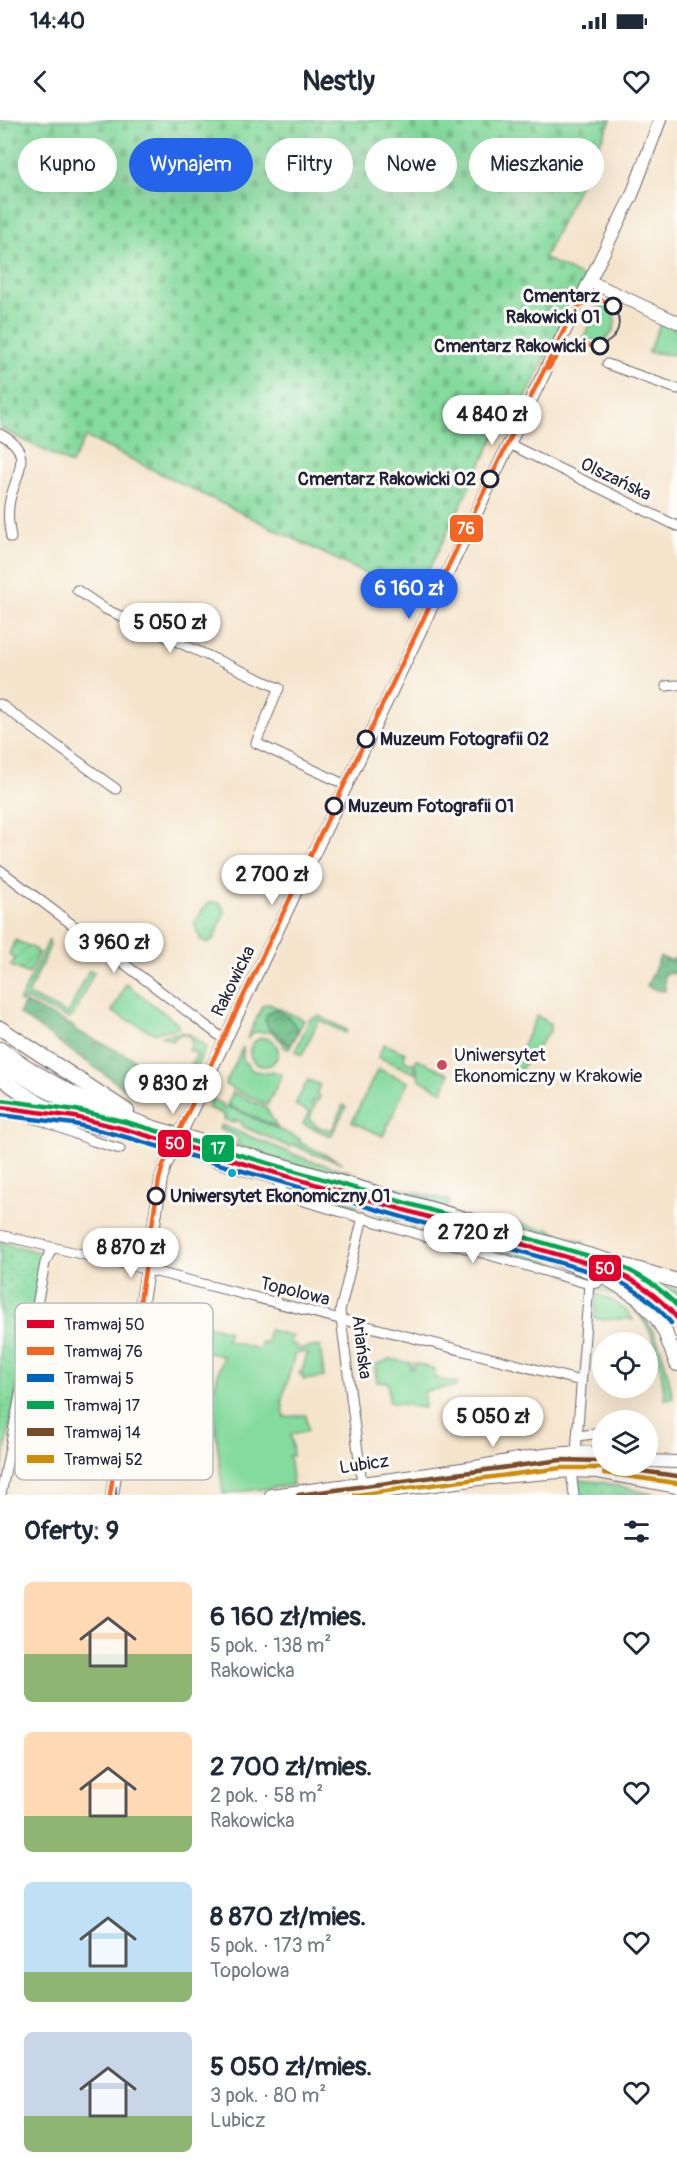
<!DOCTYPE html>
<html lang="pl">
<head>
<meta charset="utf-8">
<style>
	:root { --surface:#fff; --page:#f6f6f7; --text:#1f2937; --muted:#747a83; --accent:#2563eb }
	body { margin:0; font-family:Pangolin,sans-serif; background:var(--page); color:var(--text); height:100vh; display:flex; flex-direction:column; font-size:22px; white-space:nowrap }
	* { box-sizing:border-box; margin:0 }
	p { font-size:20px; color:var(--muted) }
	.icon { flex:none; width:33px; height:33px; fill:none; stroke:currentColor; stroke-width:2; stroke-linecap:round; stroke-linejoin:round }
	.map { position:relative; height:1375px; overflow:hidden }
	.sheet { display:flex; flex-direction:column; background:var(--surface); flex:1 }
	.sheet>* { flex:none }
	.banner { position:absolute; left:18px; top:18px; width:642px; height:54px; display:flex; gap:12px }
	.controls { position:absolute; left:592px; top:1212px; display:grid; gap:12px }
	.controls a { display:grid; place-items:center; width:66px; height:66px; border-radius:50%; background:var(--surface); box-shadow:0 6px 24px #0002; font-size:30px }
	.price { position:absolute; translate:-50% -51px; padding:0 14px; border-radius:21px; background:#fff; color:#222; font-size:20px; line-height:39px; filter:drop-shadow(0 2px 3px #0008) }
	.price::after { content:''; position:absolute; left:50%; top:36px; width:18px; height:14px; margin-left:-9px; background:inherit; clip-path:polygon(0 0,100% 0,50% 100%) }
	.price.selected { background:var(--accent); color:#fff }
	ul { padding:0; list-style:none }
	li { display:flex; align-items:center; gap:18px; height:150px; padding:0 24px }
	li span { display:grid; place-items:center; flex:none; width:168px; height:120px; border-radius:9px; color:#555 }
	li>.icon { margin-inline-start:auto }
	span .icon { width:72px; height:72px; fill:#fffc; stroke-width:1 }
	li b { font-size:26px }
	h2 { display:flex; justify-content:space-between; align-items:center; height:72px; padding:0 24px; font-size:26px }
	.pill { padding:0 21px; border-radius:27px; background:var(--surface); box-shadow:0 6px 24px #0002; font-size:21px; line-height:54px }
	.pill.selected { background:var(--accent); color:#fff }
	.status { display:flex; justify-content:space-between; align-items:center; height:42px; padding:0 30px; background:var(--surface); direction:ltr }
	.status svg { height:16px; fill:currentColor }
	header { display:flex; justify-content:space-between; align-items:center; height:78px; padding:0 24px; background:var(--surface); font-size:27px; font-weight:700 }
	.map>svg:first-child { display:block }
</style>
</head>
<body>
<div class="status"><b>14:40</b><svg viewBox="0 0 49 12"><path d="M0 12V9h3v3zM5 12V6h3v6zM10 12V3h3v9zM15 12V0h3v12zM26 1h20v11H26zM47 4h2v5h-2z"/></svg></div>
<header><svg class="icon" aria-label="back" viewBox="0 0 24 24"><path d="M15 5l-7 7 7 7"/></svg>Nestly<svg class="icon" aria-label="heart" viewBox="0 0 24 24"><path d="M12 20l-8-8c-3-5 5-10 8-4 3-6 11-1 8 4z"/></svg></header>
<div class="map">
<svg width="677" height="1375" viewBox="0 0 677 1375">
	<defs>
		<pattern id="forest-crowns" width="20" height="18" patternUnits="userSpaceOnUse" patternTransform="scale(1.5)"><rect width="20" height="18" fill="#6cba84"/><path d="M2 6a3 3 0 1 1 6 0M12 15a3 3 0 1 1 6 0" fill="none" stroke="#58976d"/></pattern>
		<pattern id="cemetery-stones" width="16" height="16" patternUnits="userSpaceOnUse" patternTransform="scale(1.5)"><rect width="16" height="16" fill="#85da9d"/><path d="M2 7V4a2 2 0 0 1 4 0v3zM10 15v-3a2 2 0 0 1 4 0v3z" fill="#73bb88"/></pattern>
		<pattern id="park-dots" width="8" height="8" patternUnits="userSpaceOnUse" patternTransform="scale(1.5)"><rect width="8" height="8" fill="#85da9d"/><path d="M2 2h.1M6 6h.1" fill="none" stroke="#73bb88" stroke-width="1.8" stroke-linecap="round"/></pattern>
		<pattern id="garden-furrows" width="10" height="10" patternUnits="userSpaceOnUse" patternTransform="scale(1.5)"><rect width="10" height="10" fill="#85da9d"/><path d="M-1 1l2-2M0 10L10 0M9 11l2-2" fill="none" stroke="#73bb88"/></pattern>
	</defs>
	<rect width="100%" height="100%" fill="#fdfcf7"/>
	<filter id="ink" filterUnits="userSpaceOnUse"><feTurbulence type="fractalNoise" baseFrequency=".0167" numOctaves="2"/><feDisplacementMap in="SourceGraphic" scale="12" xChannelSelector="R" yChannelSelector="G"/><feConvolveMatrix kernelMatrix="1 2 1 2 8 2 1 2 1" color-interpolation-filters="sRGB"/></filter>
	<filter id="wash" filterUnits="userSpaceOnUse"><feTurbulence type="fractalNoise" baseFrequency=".008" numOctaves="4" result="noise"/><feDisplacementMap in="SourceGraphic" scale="24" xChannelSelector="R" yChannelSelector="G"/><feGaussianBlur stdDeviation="1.35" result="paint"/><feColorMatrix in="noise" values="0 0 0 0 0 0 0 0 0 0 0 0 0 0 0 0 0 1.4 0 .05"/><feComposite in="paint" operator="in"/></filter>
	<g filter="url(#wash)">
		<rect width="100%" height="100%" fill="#f5e4cc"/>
		<g fill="#85da9d" stroke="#547e6c" stroke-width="1.5">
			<path d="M605,184C620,196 618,214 600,222L582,220L597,189Z"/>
			<path d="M661,203L677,210V235L648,232Z"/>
			<path d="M211,782L220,783L225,792L213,820L207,823L201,820L194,803L206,785Z"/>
			<path d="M49,820L50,826L28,875L68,894L89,850L94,852L73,896L69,899L25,879L23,882H19Z"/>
			<path d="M126,864L177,903L178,908L154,913L112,892Z"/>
			<path d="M269,884L304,900L289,929L284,927L283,923L272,912H255L247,919L263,885Z"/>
			<path d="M319,896L347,910L346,913L319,900L302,935L295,932L310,899Z"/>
			<path d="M537,896L550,903V911L510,963L508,960V956Z"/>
			<path d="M181,912L189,914L206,927L195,950L190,947L197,934L189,930L192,924L190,917L183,914L177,916L173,921L161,916Z"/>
			<circle cx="264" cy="932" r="14"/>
			<path d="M384,924L405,933L404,939L408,943H413L416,954L378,937Z"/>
			<path d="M243,927V940L253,951L269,953L273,951L282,955L267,985L225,965Z"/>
			<path d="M417,939L449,954L443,972L419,959L415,942Z"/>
			<path d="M378,949L408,962L383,1016L352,1002Z"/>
			<path d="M308,960L320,965L316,974L320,976L317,982L312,980L311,983L315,985L309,999L318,1007L332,1010L343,985L346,987L331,1016L303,1004L309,992L295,985Z"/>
			<path d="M233,972L266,988L277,1007L227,985Z"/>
			<path d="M211,979L223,984L222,988L225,989L227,986L300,1019L299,1022L343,1043L313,1034L293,1024L290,1027L242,1006L243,1003L235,1000L233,1003L224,999L225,995L208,988Z"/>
			<path d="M221,1005L308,1040L348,1051L374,1063L375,1062L450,1081L448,1086L443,1088L288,1043L236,1025L238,1020L236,1016L219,1009Z"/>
			<path d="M287,1063L539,1138L592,1159L585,1161L563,1154L561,1148L509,1133L504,1137L503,1131L460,1118L458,1121H454L453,1116L418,1106L413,1109L411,1108L412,1104L378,1094L373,1090L362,1086L355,1088L322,1078L317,1082L315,1076L296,1070L289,1074L284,1064Z"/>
			<path d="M510,1101L545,1110L548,1108L558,1114L585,1122L580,1126L509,1105Z"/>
			<path d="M627,1154L677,1171V1192L670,1196C657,1179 644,1167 626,1156Z"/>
			<path d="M600,1167C608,1167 614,1172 621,1177C658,1201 664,1237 673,1278L665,1279C658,1227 654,1187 597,1169Z"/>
			<path d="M597,1174C610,1179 627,1188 633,1200C621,1196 606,1203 595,1198L596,1176Z"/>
			<path d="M208,1205L229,1211L226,1220L257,1229L260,1227L261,1222L266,1223L269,1210L293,1216L289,1224L297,1225L296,1229L320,1226L324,1257L303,1260V1255H300L299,1251H302L307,1234L304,1232L295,1234L282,1279L284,1297L306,1295L308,1311L291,1314L293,1336H289L293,1365L223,1374L212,1276L223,1236L203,1232Z"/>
			<path d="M390,1239L411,1243L410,1248L412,1249L414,1243L435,1249L434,1258L457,1263L456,1266L425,1271L424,1288L389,1282L388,1262H377L375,1245Z"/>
		</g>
		<g fill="url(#forest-crowns)" stroke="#476e60" stroke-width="1.5">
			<path d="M660,837L672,841L674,838L677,839V853L664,854L665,871L656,870L647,866Z"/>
			<path d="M25,883L73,906L77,911L134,939L136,943L124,968L19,894Z"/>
			<path d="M275,889C282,892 297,902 297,911C297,915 292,922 290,926C282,922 283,914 269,909L265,900L268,893Z"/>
		</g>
		<path fill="url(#cemetery-stones)" stroke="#547e6c" stroke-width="1.5" d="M0,0H611L544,138L585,158L515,300L506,296L498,309L415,478L86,317L71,344L0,308Z"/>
		<g fill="url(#park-dots)" stroke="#547e6c" stroke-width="1.5">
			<path d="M0,1122L43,1133L0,1358Z"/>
			<path d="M577,1360L601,1362L656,1375H578Z"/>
		</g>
		<path fill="url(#garden-furrows)" stroke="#547e6c" stroke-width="1.5" d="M15,820L35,829V831L39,833L29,854L11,846L15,838L9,834Z"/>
	</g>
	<g filter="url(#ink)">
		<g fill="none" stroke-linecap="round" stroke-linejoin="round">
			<g stroke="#6c666e" stroke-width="11">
				<g id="street">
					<path d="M607,244L677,269"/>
					<path d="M0,314C35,332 17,351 10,380C7,393 9,405 11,418"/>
					<path d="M509,324L677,406"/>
					<path d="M77,470L105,489L279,568L256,623L346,665"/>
					<path d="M666,566L677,565"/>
					<path d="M0,584L116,669"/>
					<path d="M0,750L225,920"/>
					<path d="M0,991L43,1001L93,1021L120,1029"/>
					<path d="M274,1055L284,1074L290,1077L589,1164L597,1163L603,1156"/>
					<path d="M363,1097L340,1191L362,1363L366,1367"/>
					<path d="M0,1115L145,1149L581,1261"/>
					<path d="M22,1261L127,1280"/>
					<path d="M577,1316L603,1313"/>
					<path d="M576,1332L589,1164"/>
					<path d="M571,1351L574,1375"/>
					<path d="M1,1375L45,1143L52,1128"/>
				</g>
			</g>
			<g stroke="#6c666e" stroke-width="14">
				<g id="secondary">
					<path d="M591,162L677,202"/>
					<path d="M648,1341L677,1342"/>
					<path d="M112,1375L161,1059L165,1046L509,324L632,75L660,0"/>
					<path d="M271,1375C335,1366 399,1359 462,1349C509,1342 555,1328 603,1334"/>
					<path d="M359,1375L479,1359L571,1351L598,1352L677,1367"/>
				</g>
			</g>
			<g stroke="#6c666e" stroke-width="16">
				<g id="primary">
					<path d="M0,908L127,991"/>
					<path d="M0,929C46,962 100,989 154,1008L677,1161"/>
					<path d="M0,942L40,967L128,1012L219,1041L548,1135L603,1156L639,1178L657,1198L665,1212L677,1244"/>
					<path d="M0,957C33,982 67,1002 108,1009"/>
				</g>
			</g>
			<use href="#street" stroke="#fff" stroke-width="9"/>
			<use href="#secondary" stroke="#fff" stroke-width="12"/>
			<use href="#primary" stroke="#fff" stroke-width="14"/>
			<g stroke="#22223b" stroke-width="1.5">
				<path d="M600,226C619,219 624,202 613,186"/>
				<path d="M116,1375V1366"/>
			</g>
			<g stroke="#fdfcf7" stroke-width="9">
				<path id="tram-1" d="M0,987L75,997L124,1009L608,1149C636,1160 658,1175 677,1198"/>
			</g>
			<g stroke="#fdfcf7" stroke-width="9">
				<g id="tram-2">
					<path d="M549,248C565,220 571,226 600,226"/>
					<path d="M110,1375L159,1060L163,1045L490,359L571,196C582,180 596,174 613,186"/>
				</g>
			</g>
			<g stroke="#fdfcf7" stroke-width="9">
				<path id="tram-3" d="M0,995L74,1004L122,1016L606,1156C632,1166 653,1180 671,1203"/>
			</g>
			<g stroke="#fdfcf7" stroke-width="9">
				<path id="tram-4" d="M1,980L76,990L126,1002L610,1142C636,1152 658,1165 677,1186"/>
			</g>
			<g stroke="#fdfcf7" stroke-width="9">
				<g id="tram-5">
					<path d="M605,1346L677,1356"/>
					<path d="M298,1375L561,1340L603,1341"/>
				</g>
			</g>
			<g stroke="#fdfcf7" stroke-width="9">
				<g id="tram-6">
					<path d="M604,1353L676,1363"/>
					<path d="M355,1375L561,1348H603"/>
				</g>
			</g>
			<use href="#tram-1" stroke="#e4002b" stroke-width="4.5"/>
			<use href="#tram-2" stroke="#f26522" stroke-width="4.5"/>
			<use href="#tram-3" stroke="#0065bd" stroke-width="4.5"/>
			<use href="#tram-4" stroke="#00a651" stroke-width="4.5"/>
			<use href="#tram-5" stroke="#7a4b2a" stroke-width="4.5"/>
			<use href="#tram-6" stroke="#cc8c0c" stroke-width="4.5"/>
		</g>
	</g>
	<g fill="#fdfcf7" stroke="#22223b" stroke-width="3">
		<circle cx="613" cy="186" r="8"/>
		<circle cx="600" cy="226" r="8"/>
		<circle cx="490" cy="359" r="8"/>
		<circle cx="366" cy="619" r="8"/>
		<circle cx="334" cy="686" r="8"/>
		<circle cx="156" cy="1076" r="8"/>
	</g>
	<circle fill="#d1495b" stroke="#fdfcf7" stroke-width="2" cx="442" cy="945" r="6"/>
	<circle fill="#00a9ce" stroke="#fdfcf7" stroke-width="2" cx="232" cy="1053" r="5"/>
	<g text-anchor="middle" stroke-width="6" stroke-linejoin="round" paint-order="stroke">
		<g font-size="18" font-weight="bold" fill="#22223b" stroke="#fdfcf7" text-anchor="end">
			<text x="600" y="182">Cmentarz<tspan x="600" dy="21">Rakowicki 01</tspan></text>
			<text x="586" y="232">Cmentarz Rakowicki</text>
			<text x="476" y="365">Cmentarz Rakowicki 02</text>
			<text x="380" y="625" text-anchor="start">Muzeum Fotografii 02</text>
			<text x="348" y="692" text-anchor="start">Muzeum Fotografii 01</text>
			<text x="170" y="1082" text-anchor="start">Uniwersytet Ekonomiczny 01</text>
		</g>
		<g font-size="18" fill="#22223b" stroke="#fdfcf7">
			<text transform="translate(616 359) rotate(26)" y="6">Olszańska</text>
			<text transform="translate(233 861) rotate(-64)" y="6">Rakowicka</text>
			<text transform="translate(295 1171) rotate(14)" y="6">Topolowa</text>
			<text transform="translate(362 1227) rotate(83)" y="6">Ariańska</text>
			<text transform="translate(364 1344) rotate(-8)" y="6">Lubicz</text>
		</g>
		<g font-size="18" fill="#22223b" stroke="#fdfcf7" text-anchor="start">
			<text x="454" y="941">Uniwersytet<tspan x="454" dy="21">Ekonomiczny w Krakowie</tspan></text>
		</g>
	</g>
	<rect x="15" y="1183" width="198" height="177" rx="9" fill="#fdfcf7" stroke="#bbbbbf" stroke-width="1.5"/>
	<rect x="27" y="1200" width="27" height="8" fill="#e4002b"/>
	<rect x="27" y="1227" width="27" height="8" fill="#f26522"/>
	<rect x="27" y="1254" width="27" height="8" fill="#0065bd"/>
	<rect x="27" y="1281" width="27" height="8" fill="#00a651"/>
	<rect x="27" y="1308" width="27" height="8" fill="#7a4b2a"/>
	<rect x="27" y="1335" width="27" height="8" fill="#cc8c0c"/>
	<g font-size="16" fill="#22223b">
		<text x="64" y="1210">Tramwaj 50</text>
		<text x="64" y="1237">Tramwaj 76</text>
		<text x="64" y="1264">Tramwaj 5</text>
		<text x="64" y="1291">Tramwaj 17</text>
		<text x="64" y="1318">Tramwaj 14</text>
		<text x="64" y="1345">Tramwaj 52</text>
	</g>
	<g stroke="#fdfcf7" stroke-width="2">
		<rect x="449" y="394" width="35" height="29" rx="6" fill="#f26522"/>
		<rect x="157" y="1009" width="35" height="29" rx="6" fill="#e4002b"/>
		<rect x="201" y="1014" width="34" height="29" rx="6" fill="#00a651"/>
		<rect x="588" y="1134" width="34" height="28" rx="6" fill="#e4002b"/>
	</g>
	<g font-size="16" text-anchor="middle" font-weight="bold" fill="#fff">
		<text x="466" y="414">76</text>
		<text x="175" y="1029">50</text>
		<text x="218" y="1034">17</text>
		<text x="605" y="1154">50</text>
	</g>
</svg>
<div class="controls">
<a><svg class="icon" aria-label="locate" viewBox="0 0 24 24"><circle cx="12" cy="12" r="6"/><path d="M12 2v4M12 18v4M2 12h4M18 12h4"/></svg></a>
<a><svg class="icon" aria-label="layers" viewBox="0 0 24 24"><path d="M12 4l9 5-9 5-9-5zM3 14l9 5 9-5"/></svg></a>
</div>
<b class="price" style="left:492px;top:326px">4 840 zł</b>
<b class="price selected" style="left:409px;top:500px">6 160 zł</b>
<b class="price" style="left:170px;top:534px">5 050 zł</b>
<b class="price" style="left:272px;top:786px">2 700 zł</b>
<b class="price" style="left:114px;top:854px">3 960 zł</b>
<b class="price" style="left:173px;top:995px">9 830 zł</b>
<b class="price" style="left:473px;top:1144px">2 720 zł</b>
<b class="price" style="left:131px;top:1159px">8 870 zł</b>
<b class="price" style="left:493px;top:1328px">5 050 zł</b>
<div class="banner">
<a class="pill">Kupno</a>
<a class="pill selected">Wynajem</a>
<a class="pill">Filtry</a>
<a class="pill">Nowe</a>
<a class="pill">Mieszkanie</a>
</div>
</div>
<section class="sheet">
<h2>Oferty: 9<svg class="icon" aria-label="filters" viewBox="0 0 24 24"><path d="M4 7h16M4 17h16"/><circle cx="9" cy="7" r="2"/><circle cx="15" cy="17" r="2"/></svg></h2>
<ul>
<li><span style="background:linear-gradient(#ffd9b3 60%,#8fb573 0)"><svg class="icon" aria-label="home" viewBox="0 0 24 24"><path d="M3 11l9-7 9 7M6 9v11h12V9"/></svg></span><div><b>6 160 zł/mies.</b><p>5 pok. · 138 m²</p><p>Rakowicka</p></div><svg class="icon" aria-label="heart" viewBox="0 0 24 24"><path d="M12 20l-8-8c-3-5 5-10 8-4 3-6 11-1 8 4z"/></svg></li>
<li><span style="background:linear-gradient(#ffd9b3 70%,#8fb573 0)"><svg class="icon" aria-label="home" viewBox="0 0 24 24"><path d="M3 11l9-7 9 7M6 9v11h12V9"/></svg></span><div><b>2 700 zł/mies.</b><p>2 pok. · 58 m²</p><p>Rakowicka</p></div><svg class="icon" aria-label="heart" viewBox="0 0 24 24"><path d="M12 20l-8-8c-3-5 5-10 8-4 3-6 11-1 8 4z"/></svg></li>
<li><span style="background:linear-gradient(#bfe0f5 75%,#8fb573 0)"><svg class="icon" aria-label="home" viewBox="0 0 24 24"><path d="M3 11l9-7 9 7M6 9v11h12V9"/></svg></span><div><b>8 870 zł/mies.</b><p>5 pok. · 173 m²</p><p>Topolowa</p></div><svg class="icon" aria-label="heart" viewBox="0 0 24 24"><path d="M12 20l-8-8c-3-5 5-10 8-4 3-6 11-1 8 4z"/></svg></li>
<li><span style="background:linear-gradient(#c9d6e8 70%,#8fb573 0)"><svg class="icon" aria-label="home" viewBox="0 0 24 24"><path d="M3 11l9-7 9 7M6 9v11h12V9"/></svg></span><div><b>5 050 zł/mies.</b><p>3 pok. · 80 m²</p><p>Lubicz</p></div><svg class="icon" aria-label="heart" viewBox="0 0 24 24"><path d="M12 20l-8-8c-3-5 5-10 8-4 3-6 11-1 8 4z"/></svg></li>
</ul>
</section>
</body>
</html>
